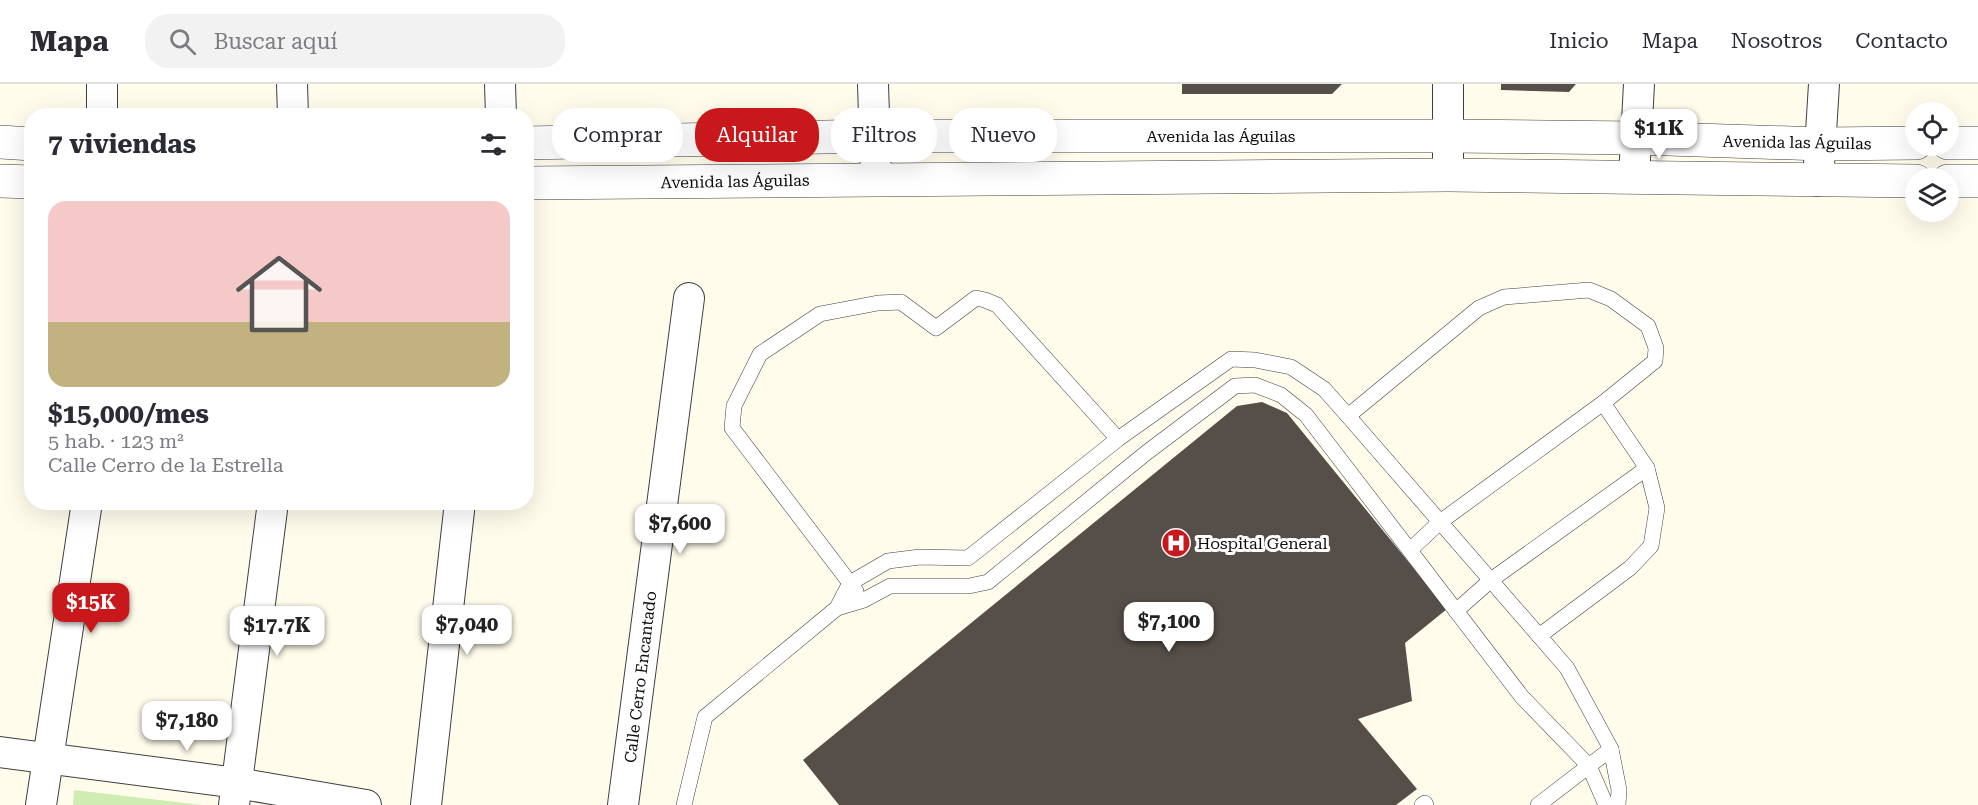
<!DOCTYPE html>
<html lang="es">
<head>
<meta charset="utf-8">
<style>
	:root { --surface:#fff; --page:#f2f2f3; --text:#2b2b33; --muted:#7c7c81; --line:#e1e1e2; --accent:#c9181b }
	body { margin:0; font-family:"Roboto Serif",serif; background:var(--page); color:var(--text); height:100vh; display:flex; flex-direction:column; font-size:22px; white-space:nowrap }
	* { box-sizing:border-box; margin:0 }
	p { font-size:20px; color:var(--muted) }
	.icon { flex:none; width:33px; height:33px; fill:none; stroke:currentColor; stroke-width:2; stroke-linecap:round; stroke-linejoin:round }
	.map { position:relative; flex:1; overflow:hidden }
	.side { position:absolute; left:24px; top:24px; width:510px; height:402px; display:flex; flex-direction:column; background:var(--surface); border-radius:24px; box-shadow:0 6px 24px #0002 }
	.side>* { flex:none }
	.banner { position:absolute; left:552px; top:24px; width:570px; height:54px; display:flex; gap:12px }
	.fabs { position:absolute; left:1905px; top:18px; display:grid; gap:12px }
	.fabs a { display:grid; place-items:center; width:54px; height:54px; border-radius:50%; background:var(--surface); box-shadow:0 6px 24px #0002; font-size:30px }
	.price { position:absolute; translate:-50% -51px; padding:0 14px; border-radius:12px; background:#fff; color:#222; font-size:20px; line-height:39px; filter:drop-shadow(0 2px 3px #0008) }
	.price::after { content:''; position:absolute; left:50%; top:36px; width:18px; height:14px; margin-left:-9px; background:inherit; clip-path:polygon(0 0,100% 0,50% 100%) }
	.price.current { background:var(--accent); color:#fff }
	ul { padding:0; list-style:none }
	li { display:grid; align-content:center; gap:12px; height:318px; padding:0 24px }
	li+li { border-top:2px solid var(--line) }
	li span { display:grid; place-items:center; height:186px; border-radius:18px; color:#555 }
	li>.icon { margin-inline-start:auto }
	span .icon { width:108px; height:108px; fill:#fffc; stroke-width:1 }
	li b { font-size:26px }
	h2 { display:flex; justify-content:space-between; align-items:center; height:72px; padding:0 24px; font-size:26px }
	.pill { padding:0 21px; border-radius:24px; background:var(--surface); box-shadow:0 6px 24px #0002; font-size:21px; line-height:54px }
	.pill.current { background:var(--accent); color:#fff }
	header { display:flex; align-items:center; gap:36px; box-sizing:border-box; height:84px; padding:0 30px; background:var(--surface); border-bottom:2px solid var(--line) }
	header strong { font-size:28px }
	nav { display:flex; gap:33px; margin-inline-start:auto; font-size:21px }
	.search { width:420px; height:54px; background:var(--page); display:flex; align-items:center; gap:15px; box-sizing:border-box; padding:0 21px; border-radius:24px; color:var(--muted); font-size:22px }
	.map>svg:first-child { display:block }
</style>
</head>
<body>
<header>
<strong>Mapa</strong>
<div class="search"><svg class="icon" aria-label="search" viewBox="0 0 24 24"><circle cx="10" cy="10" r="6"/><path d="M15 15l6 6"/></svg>Buscar aquí</div>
<nav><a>Inicio</a><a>Mapa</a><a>Nosotros</a><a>Contacto</a></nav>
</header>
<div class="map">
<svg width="1978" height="721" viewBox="0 0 1978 721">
	<rect width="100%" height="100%" fill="#fffcec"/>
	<path fill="#cfedb2" d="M74,706L202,721H73Z"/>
	<g fill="#564e48">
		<path d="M1182,0H1342L1332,10H1182Z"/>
		<path d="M1501,0H1576L1569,8L1501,6Z"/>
		<path d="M1262,318L1287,329L1447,525L1405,559L1412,617L1358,635L1417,705L1396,721H839L803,676L1237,322Z"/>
	</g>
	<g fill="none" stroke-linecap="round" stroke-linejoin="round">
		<g stroke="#3f3f3f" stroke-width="16">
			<g id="service">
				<path d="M1348,332L1479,224L1504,213L1589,206L1611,215L1648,242L1656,264L1655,277L1603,319L1647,384L1657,424L1651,462L1630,484L1539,552"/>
				<path d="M1410,466L1440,438L1603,319"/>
				<path d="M856,507L732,344L734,322L760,270L820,230L878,219L901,218L936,244L976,214L985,216L997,221L1118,355"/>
				<path d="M837,524L864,516L890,502H969L988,498L1146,369L1235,302L1255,301L1281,311L1306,331L1522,613L1589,682L1606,721"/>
				<path d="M1456,527L1491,496L1647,384"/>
				<path d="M684,721L705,633L837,524L850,499L888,477L920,473L968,474L1118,355L1231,275L1255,276L1291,283L1324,305L1348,332L1567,584L1611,665L1619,706L1618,721"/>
				<path d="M1422,721L1425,719L1426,721"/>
				<path d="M1538,721L1611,665"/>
			</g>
		</g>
		<g stroke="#3f3f3f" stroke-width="32">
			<g id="minor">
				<path d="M292,0L293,32"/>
				<path d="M500,0L501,32"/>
				<path d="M873,0L876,95"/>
				<path d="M102,32V0"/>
				<path d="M1448,91V0"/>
				<path d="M1634,94L1639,0"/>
				<path d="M1818,97L1824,0"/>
				<path d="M0,668L237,699L366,721"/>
				<path d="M41,721L87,418"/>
				<path d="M234,721L273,418"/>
				<path d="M426,721L460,418"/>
				<path d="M623,721L689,214"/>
			</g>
		</g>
		<g stroke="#3f3f3f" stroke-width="34">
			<g id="tertiary">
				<path d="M0,58L32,60"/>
				<path d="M526,59L874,52H1449L1637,54L1821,60L1916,59"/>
				<path d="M1948,59H1978"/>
				<path d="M0,97L32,98"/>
				<path d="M1948,97H1978"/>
				<path d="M526,99L1448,91L1916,97"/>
			</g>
		</g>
		<use href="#service" stroke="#fff" stroke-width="15"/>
		<use href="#minor" stroke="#fff" stroke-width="30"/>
		<use href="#tertiary" stroke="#fff" stroke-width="33"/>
	</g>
	<defs>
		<g id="hospital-disc" transform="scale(1.5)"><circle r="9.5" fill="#c9181b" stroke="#fff"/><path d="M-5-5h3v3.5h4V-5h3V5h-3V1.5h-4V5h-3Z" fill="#fff"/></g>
	</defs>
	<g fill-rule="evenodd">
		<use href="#hospital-disc" x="1176" y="459"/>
	</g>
	<g text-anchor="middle" stroke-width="6" stroke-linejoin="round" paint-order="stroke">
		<g font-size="16" fill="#0c0c0c" stroke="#fff">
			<text x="1221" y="58">Avenida las Águilas</text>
			<text transform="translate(1797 58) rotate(1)" y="6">Avenida las Águilas</text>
			<text transform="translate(735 97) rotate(-1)" y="6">Avenida las Águilas</text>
			<text transform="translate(640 593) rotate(-83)" y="6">Calle Cerro Encantado</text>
		</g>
		<g font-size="16" fill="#0c0c0c" stroke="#fff" text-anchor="start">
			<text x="1197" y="465">Hospital General</text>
		</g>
	</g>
</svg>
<div class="fabs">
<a><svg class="icon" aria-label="locate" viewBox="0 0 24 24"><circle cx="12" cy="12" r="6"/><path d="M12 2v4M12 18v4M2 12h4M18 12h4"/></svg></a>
<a><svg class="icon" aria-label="layers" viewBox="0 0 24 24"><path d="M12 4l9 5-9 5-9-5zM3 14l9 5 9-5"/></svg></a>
</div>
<b class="price" style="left:1659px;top:76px">$11K</b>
<b class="price" style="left:680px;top:471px">$7,600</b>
<b class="price current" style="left:91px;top:550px">$15K</b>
<b class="price" style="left:1169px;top:569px">$7,100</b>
<b class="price" style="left:467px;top:572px">$7,040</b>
<b class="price" style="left:277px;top:573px">$17.7K</b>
<b class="price" style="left:187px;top:668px">$7,180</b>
<div class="banner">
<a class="pill">Comprar</a>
<a class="pill current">Alquilar</a>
<a class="pill">Filtros</a>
<a class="pill">Nuevo</a>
</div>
<section class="side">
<h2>7 viviendas<svg class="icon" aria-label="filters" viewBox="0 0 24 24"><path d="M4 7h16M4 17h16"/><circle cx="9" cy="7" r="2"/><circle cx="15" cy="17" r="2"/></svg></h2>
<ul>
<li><span style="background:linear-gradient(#f6c9c9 65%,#c2b280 0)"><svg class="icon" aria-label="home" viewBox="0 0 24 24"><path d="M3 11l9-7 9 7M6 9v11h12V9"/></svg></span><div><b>$15,000/mes</b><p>5 hab. · 123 m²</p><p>Calle Cerro de la Estrella</p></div></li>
</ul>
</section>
</div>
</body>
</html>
